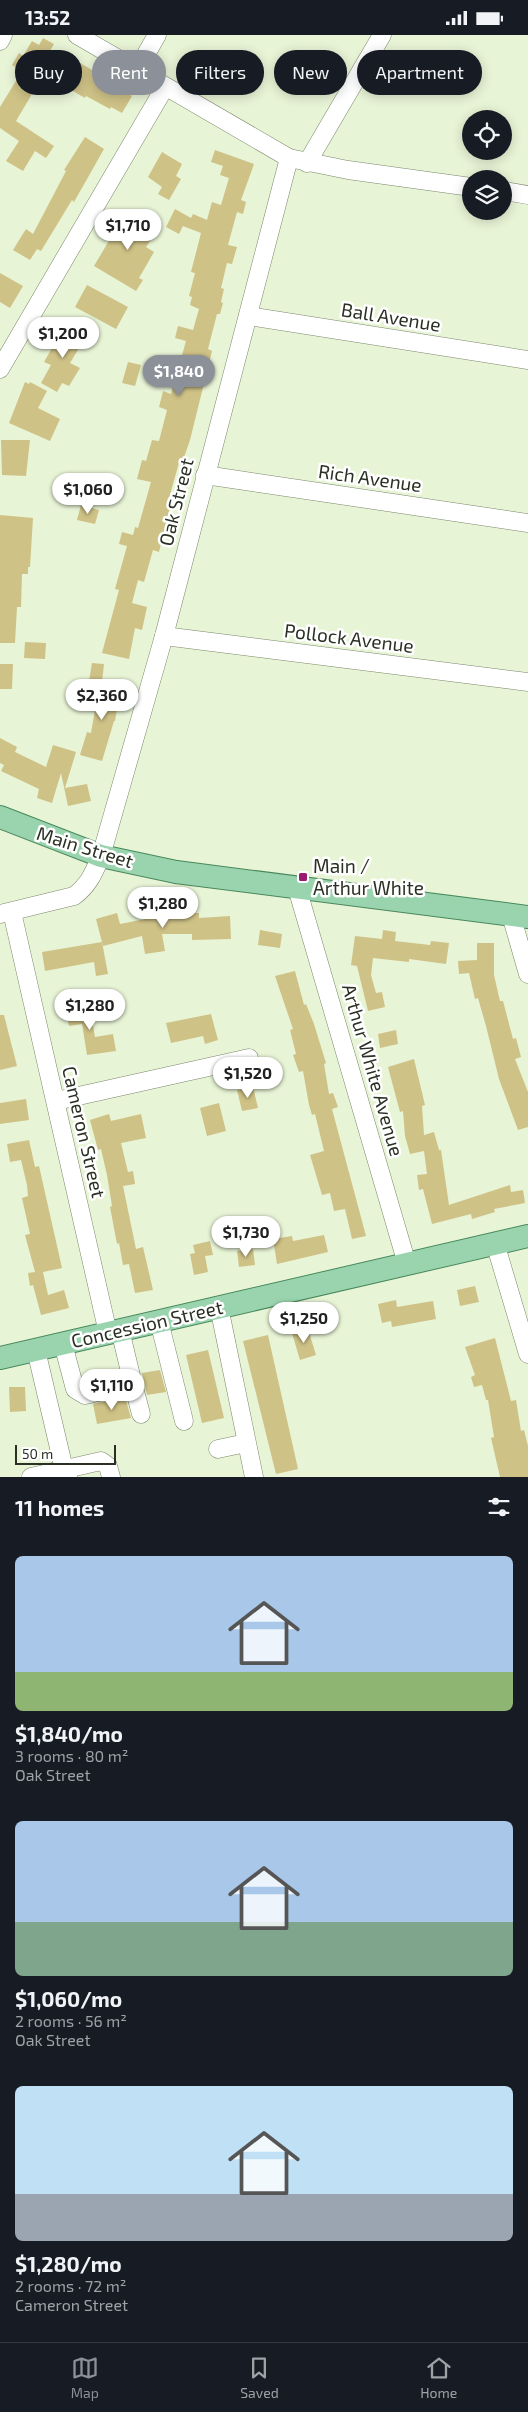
<!DOCTYPE html>
<html lang="en">
<head>
<meta charset="utf-8">
<style>
	:root { --surface:#171b24; --page:#20242c; --text:#f1f3f6; --muted:#9ea1a6; --line:#363941; --accent:#8c9099 }
	body { margin:0; font-family:"Exo 2",sans-serif; background:var(--page); color:var(--text); height:100vh; display:flex; flex-direction:column; font-size:19px; white-space:nowrap }
	* { box-sizing:border-box; margin:0 }
	p { font-size:16px; color:var(--muted) }
	.icon { flex:none; width:28px; height:28px; fill:none; stroke:currentColor; stroke-width:2; stroke-linecap:round; stroke-linejoin:round }
	.map { position:relative; height:1442px; overflow:hidden }
	.drawer { display:flex; flex-direction:column; background:var(--surface); flex:1 }
	.drawer>* { flex:none }
	.hud { position:absolute; left:15px; top:15px; width:499px; height:45px; display:flex; gap:10px }
	.tools { position:absolute; left:462px; top:75px; display:grid; gap:10px }
	.tools a { display:grid; place-items:center; width:50px; height:50px; border-radius:50%; background:var(--surface); box-shadow:0 2px 12px #0003; font-size:25px }
	.scale { position:absolute; left:15px; bottom:12px; width:101px; box-sizing:border-box; padding-left:5px; border:2px solid #2b3024; border-top:0; font-size:14px; line-height:18px; white-space:nowrap; color:#2b3024; -webkit-text-stroke:4px #fff; paint-order:stroke }
	.price { position:absolute; translate:-50% -42px; padding:0 11px; border-radius:18px; background:#fff; color:#222; font-size:16px; line-height:32px; filter:drop-shadow(0 1px 2px #0008) }
	.price::after { content:''; position:absolute; left:50%; top:30px; width:15px; height:11px; margin-left:-8px; background:inherit; clip-path:polygon(0 0,100% 0,50% 100%) }
	.price.on { background:var(--accent); color:#fff }
	ul { padding:0; list-style:none }
	li { display:grid; align-content:center; gap:10px; height:265px; padding:0 15px }
	li span { display:grid; place-items:center; height:155px; border-radius:8px; color:#555 }
	li>.icon { margin-inline-start:auto }
	span .icon { width:90px; height:90px; fill:#fffc; stroke-width:1 }
	li b { font-size:21px }
	h2 { display:flex; justify-content:space-between; align-items:center; height:60px; padding:0 15px; font-size:21px }
	.tag { padding:0 18px; border-radius:22px; background:var(--surface); box-shadow:0 2px 12px #0003; font-size:18px; line-height:45px }
	.tag.on { background:var(--accent); color:#fff }
	.status { display:flex; justify-content:space-between; align-items:center; height:35px; padding:0 25px; background:var(--surface); direction:ltr }
	.status svg { height:14px; fill:currentColor }
	.dock { display:flex; justify-content:space-around; align-items:center; height:70px; border-top:1px solid var(--line); background:var(--surface); font-size:14px; color:var(--muted) }
	.dock a { display:grid; justify-items:center; gap:2px }
	.dock .on { color:var(--accent) }
	.map>svg:first-child { display:block }
</style>
</head>
<body>
<div class="status"><b>13:52</b><svg viewBox="0 0 49 12"><path d="M0 12V9h3v3zM5 12V6h3v6zM10 12V3h3v9zM15 12V0h3v12zM26 1h20v11H26zM47 4h2v5h-2z"/></svg></div>
<div class="map">
<svg width="528" height="1442" viewBox="0 0 528 1442">
	<rect width="100%" height="100%" fill="#e8f4d6"/>
	<g fill="#cfc287">
		<path d="M43,3L54,9L44,26L41,24L24,54L32,59L16,86L54,111L46,123L35,116L23,136L6,126L19,106L0,93V72L22,36L12,30L19,18L23,21L32,6L39,10Z"/>
		<path d="M80,28L99,39L96,44L118,57L120,54L132,61L122,78L111,72L110,74L86,61L85,63L66,52Z"/>
		<path d="M85,102L104,114L74,167L72,165L41,216L37,214L30,225L13,215L26,194L33,199L66,136L64,135Z"/>
		<path d="M215,115L254,129L241,165L246,167L243,179L237,177L228,210L237,212L232,229L227,228L221,253L224,254L221,267L223,268L220,279H217L208,314L212,316L190,405L183,425L180,424L168,467L171,468L159,517L153,515L144,547L138,545L132,568L147,572L142,595L135,593L129,624L102,618L119,555L115,554L127,511L119,509L122,497L133,500L135,492L138,493L151,447L137,444L142,425L146,426L152,405L159,406L167,375L159,372L163,356L171,359L186,306L175,303L178,291L193,295L199,274L190,270L192,262L189,261L195,238L191,237L201,198L183,191L179,199L166,192L175,174L191,183L193,179L207,185L212,167L221,170L229,143L220,140L223,131L211,127Z"/>
		<path d="M162,117L182,129L176,141L181,144L169,165L158,159L162,152L148,142Z"/>
		<path d="M130,177L158,194L146,212L154,217L139,243L143,245L136,256L94,231L110,204L107,203L114,190L120,194Z"/>
		<path d="M0,238L23,251L10,273L0,267Z"/>
		<path d="M87,250L128,272L116,294L75,272Z"/>
		<path d="M62,289L85,303L70,328L80,333L69,351L62,348L57,357L41,348L51,330L44,327L56,306L53,304Z"/>
		<path d="M128,327L141,330L135,351L122,348Z"/>
		<path d="M25,347L29,349L30,347L47,356L38,373L60,384L50,406L9,388Z"/>
		<path d="M1,405H30L26,441L2,440Z"/>
		<path d="M81,470L99,475L95,489L77,485Z"/>
		<path d="M0,480L33,483L30,532H28V539H22L21,572H17L15,608H0Z"/>
		<path d="M25,607L46,608L45,624L24,623Z"/>
		<path d="M92,628L104,629L102,647L89,646Z"/>
		<path d="M0,629H13L12,654H0Z"/>
		<path d="M103,644L121,648L115,686H114L102,726L80,720L87,697L91,698L96,669H99Z"/>
		<path d="M0,703L17,712L15,717L46,732L53,710L76,717L65,753L87,749L91,766L68,771L61,738L52,768L37,763L39,754L1,736L4,730L0,728Z"/>
		<path d="M117,878L120,889L176,878H199V883L230,881L231,904L192,905V899H162L165,916L145,919L142,901L103,911L96,884Z"/>
		<path d="M260,895L282,899L280,913L258,910Z"/>
		<path d="M383,895L396,897L395,906L430,910L431,906L449,908L446,929L409,924V927L373,923L371,940L376,958L382,957L385,972L368,976L357,931L351,930L355,901L382,904Z"/>
		<path d="M102,907L108,939L96,941L94,927L45,936L42,917Z"/>
		<path d="M477,908H494V940L500,966H503L513,1004L516,1003L521,1022L515,1024L528,1057V1092L518,1095L499,1044L486,991L478,963L475,964L469,938L459,939L458,926L477,925Z"/>
		<path d="M295,936L304,970L306,969L314,989L326,1028L324,1029L329,1059L333,1058L338,1072L332,1074L366,1201L352,1204L345,1174L334,1176L330,1158L322,1160L310,1120L324,1116L315,1079L312,1080L309,1070L303,1036L299,1037L293,1020L296,1019L290,995L293,994L275,941Z"/>
		<path d="M89,969L95,1002L113,999L116,1016L87,1020L82,989L69,991L65,973Z"/>
		<path d="M211,979L218,1005L205,1009L203,1001L171,1008L166,988Z"/>
		<path d="M0,980H4L17,1031L0,1035Z"/>
		<path d="M396,995L398,1009L380,1013L378,999Z"/>
		<path d="M414,1024L425,1070L422,1071L424,1100L434,1097L439,1115H441L449,1170L510,1150L511,1157L523,1155L525,1168L494,1174L495,1177L472,1184L471,1179L432,1189L423,1154L419,1155L417,1140L427,1139L424,1116L410,1119L405,1101L403,1076L400,1077L388,1032Z"/>
		<path d="M253,1052L258,1073L242,1076L237,1055Z"/>
		<path d="M26,1064L29,1085L0,1089V1068Z"/>
		<path d="M219,1068L226,1096L207,1101L200,1073Z"/>
		<path d="M109,1079L111,1086L141,1079L146,1103L121,1108L128,1137L133,1136L135,1149L123,1151L136,1214L143,1212L153,1255L135,1258L129,1229L123,1230L119,1208L117,1209L110,1172L112,1171L107,1140L101,1114L98,1115L90,1085Z"/>
		<path d="M29,1105L35,1132L39,1131L62,1233L43,1237L48,1260L64,1255L69,1273L41,1280L33,1250L30,1251L28,1238L35,1237L25,1200L30,1199L22,1163L28,1161L27,1150L21,1125L10,1127L7,1109Z"/>
		<path d="M324,1200L328,1217L277,1229L273,1204L292,1201L293,1206Z"/>
		<path d="M210,1206L213,1220L205,1221L208,1237L194,1240L190,1219L195,1218L193,1210Z"/>
		<path d="M253,1214L255,1230L239,1232L237,1216Z"/>
		<path d="M475,1251L479,1267L460,1271L457,1255Z"/>
		<path d="M396,1265L397,1272L433,1266L436,1284L392,1292L391,1286L382,1288L378,1269Z"/>
		<path d="M326,1274L330,1293L313,1297L309,1278Z"/>
		<path d="M308,1294L316,1320L300,1325L292,1298Z"/>
		<path d="M268,1300L298,1434L276,1439L243,1306Z"/>
		<path d="M495,1303L511,1366L516,1365L521,1396L524,1395L528,1411V1442H500L491,1403L494,1402L488,1365H486L482,1350L474,1352L471,1342L475,1340L465,1312Z"/>
		<path d="M208,1315L224,1383L202,1388L186,1320Z"/>
		<path d="M160,1335L166,1357L147,1360L142,1338Z"/>
		<path d="M9,1352H25L26,1376L10,1377Z"/>
		<path d="M125,1362L131,1383L97,1389L93,1369Z"/>
	</g>
	<g fill="none" stroke-linecap="round" stroke-linejoin="round">
		<g stroke="#7c876c" stroke-width="19">
			<g id="minor">
				<path d="M77,0L289,123L348,135L471,152"/>
				<path d="M0,6L3,0"/>
				<path d="M137,35L157,0"/>
				<path d="M307,128L382,0"/>
				<path d="M504,156L528,160"/>
				<path d="M248,281L528,325"/>
				<path d="M0,334L165,52"/>
				<path d="M205,440L528,488"/>
				<path d="M164,601L528,647"/>
				<path d="M297,853L407,1229"/>
				<path d="M12,877L108,1298"/>
				<path d="M0,879L74,861C89,850 94,837 101,821L164,601L289,123"/>
				<path d="M511,880L528,939"/>
				<path d="M56,1066L249,1023"/>
				<path d="M495,1208L528,1319"/>
				<path d="M219,1272L254,1442"/>
				<path d="M159,1286L184,1386"/>
				<path d="M63,1309L75,1354L85,1360L133,1349L120,1295"/>
				<path d="M36,1315L64,1434L68,1442"/>
				<path d="M133,1349L141,1379"/>
				<path d="M218,1414L246,1408"/>
				<path d="M31,1442L101,1426L108,1431L111,1442"/>
			</g>
		</g>
		<g stroke="#48885b" stroke-width="24">
			<g id="major">
				<path d="M0,782L101,821L176,837L528,882"/>
				<path d="M0,1323L528,1201"/>
			</g>
		</g>
		<use href="#minor" stroke="#fff" stroke-width="18"/>
		<use href="#major" stroke="#9ad4af" stroke-width="22"/>
	</g>
	<rect fill="#9a1a6f" stroke="#fff" stroke-width="2" x="298" y="837" width="10" height="10" rx="2.5"/>
	<g text-anchor="middle" stroke-width="5" stroke-linejoin="round" paint-order="stroke">
		<g font-size="19" fill="#2b3024" stroke="#fff">
			<text transform="translate(391 282) rotate(9)" y="7">Ball Avenue</text>
			<text transform="translate(370 443) rotate(8)" y="7">Rich Avenue</text>
			<text transform="translate(176 467) rotate(-76)" y="7">Oak Street</text>
			<text transform="translate(349 603) rotate(7)" y="7">Pollock Avenue</text>
			<text transform="translate(85 812) rotate(17)" y="7">Main Street</text>
			<text transform="translate(373 1035) rotate(74)" y="7">Arthur White Avenue</text>
			<text transform="translate(84 1097) rotate(77)" y="7">Cameron Street</text>
			<text transform="translate(147 1289) rotate(-13)" y="7">Concession Street</text>
		</g>
		<g font-size="19" fill="#2b3024" stroke="#fff" text-anchor="start">
			<text x="313" y="838">Main /<tspan x="313" dy="22">Arthur White</tspan></text>
		</g>
	</g>
</svg>
<div class="tools">
<a><svg class="icon" aria-label="locate" viewBox="0 0 24 24"><circle cx="12" cy="12" r="6"/><path d="M12 2v4M12 18v4M2 12h4M18 12h4"/></svg></a>
<a><svg class="icon" aria-label="layers" viewBox="0 0 24 24"><path d="M12 4l9 5-9 5-9-5zM3 14l9 5 9-5"/></svg></a>
</div>
<div class="scale">50 m</div>
<b class="price" style="left:128px;top:216px">$1,710</b>
<b class="price" style="left:63px;top:324px">$1,200</b>
<b class="price on" style="left:179px;top:362px">$1,840</b>
<b class="price" style="left:88px;top:480px">$1,060</b>
<b class="price" style="left:102px;top:686px">$2,360</b>
<b class="price" style="left:163px;top:894px">$1,280</b>
<b class="price" style="left:90px;top:996px">$1,280</b>
<b class="price" style="left:248px;top:1064px">$1,520</b>
<b class="price" style="left:246px;top:1223px">$1,730</b>
<b class="price" style="left:304px;top:1309px">$1,250</b>
<b class="price" style="left:112px;top:1376px">$1,110</b>
<div class="hud">
<a class="tag">Buy</a>
<a class="tag on">Rent</a>
<a class="tag">Filters</a>
<a class="tag">New</a>
<a class="tag">Apartment</a>
</div>
</div>
<section class="drawer">
<h2>11 homes<svg class="icon" aria-label="filters" viewBox="0 0 24 24"><path d="M4 7h16M4 17h16"/><circle cx="9" cy="7" r="2"/><circle cx="15" cy="17" r="2"/></svg></h2>
<ul>
<li><span style="background:linear-gradient(#a9c7e8 75%,#8fb573 0)"><svg class="icon" aria-label="home" viewBox="0 0 24 24"><path d="M3 11l9-7 9 7M6 9v11h12V9"/></svg></span><div><b>$1,840/mo</b><p>3 rooms · 80 m²</p><p>Oak Street</p></div></li>
<li><span style="background:linear-gradient(#a9c7e8 65%,#7fa58c 0)"><svg class="icon" aria-label="home" viewBox="0 0 24 24"><path d="M3 11l9-7 9 7M6 9v11h12V9"/></svg></span><div><b>$1,060/mo</b><p>2 rooms · 56 m²</p><p>Oak Street</p></div></li>
<li><span style="background:linear-gradient(#bfe0f5 70%,#9aa5b1 0)"><svg class="icon" aria-label="home" viewBox="0 0 24 24"><path d="M3 11l9-7 9 7M6 9v11h12V9"/></svg></span><div><b>$1,280/mo</b><p>2 rooms · 72 m²</p><p>Cameron Street</p></div></li>
</ul>
</section>
<nav class="dock">
<a class="on"><svg class="icon" aria-label="map" viewBox="0 0 24 24"><path d="M3 6l6-2 6 2 6-2v14l-6 2-6-2-6 2zM9 4v14M15 6v14"/></svg>Map</a>
<a><svg class="icon" aria-label="saved" viewBox="0 0 24 24"><path d="M7 4h10v16l-5-4-5 4z"/></svg>Saved</a>
<a><svg class="icon" aria-label="home" viewBox="0 0 24 24"><path d="M3 11l9-7 9 7M6 9v11h12V9"/></svg>Home</a>
</nav>
</body>
</html>
